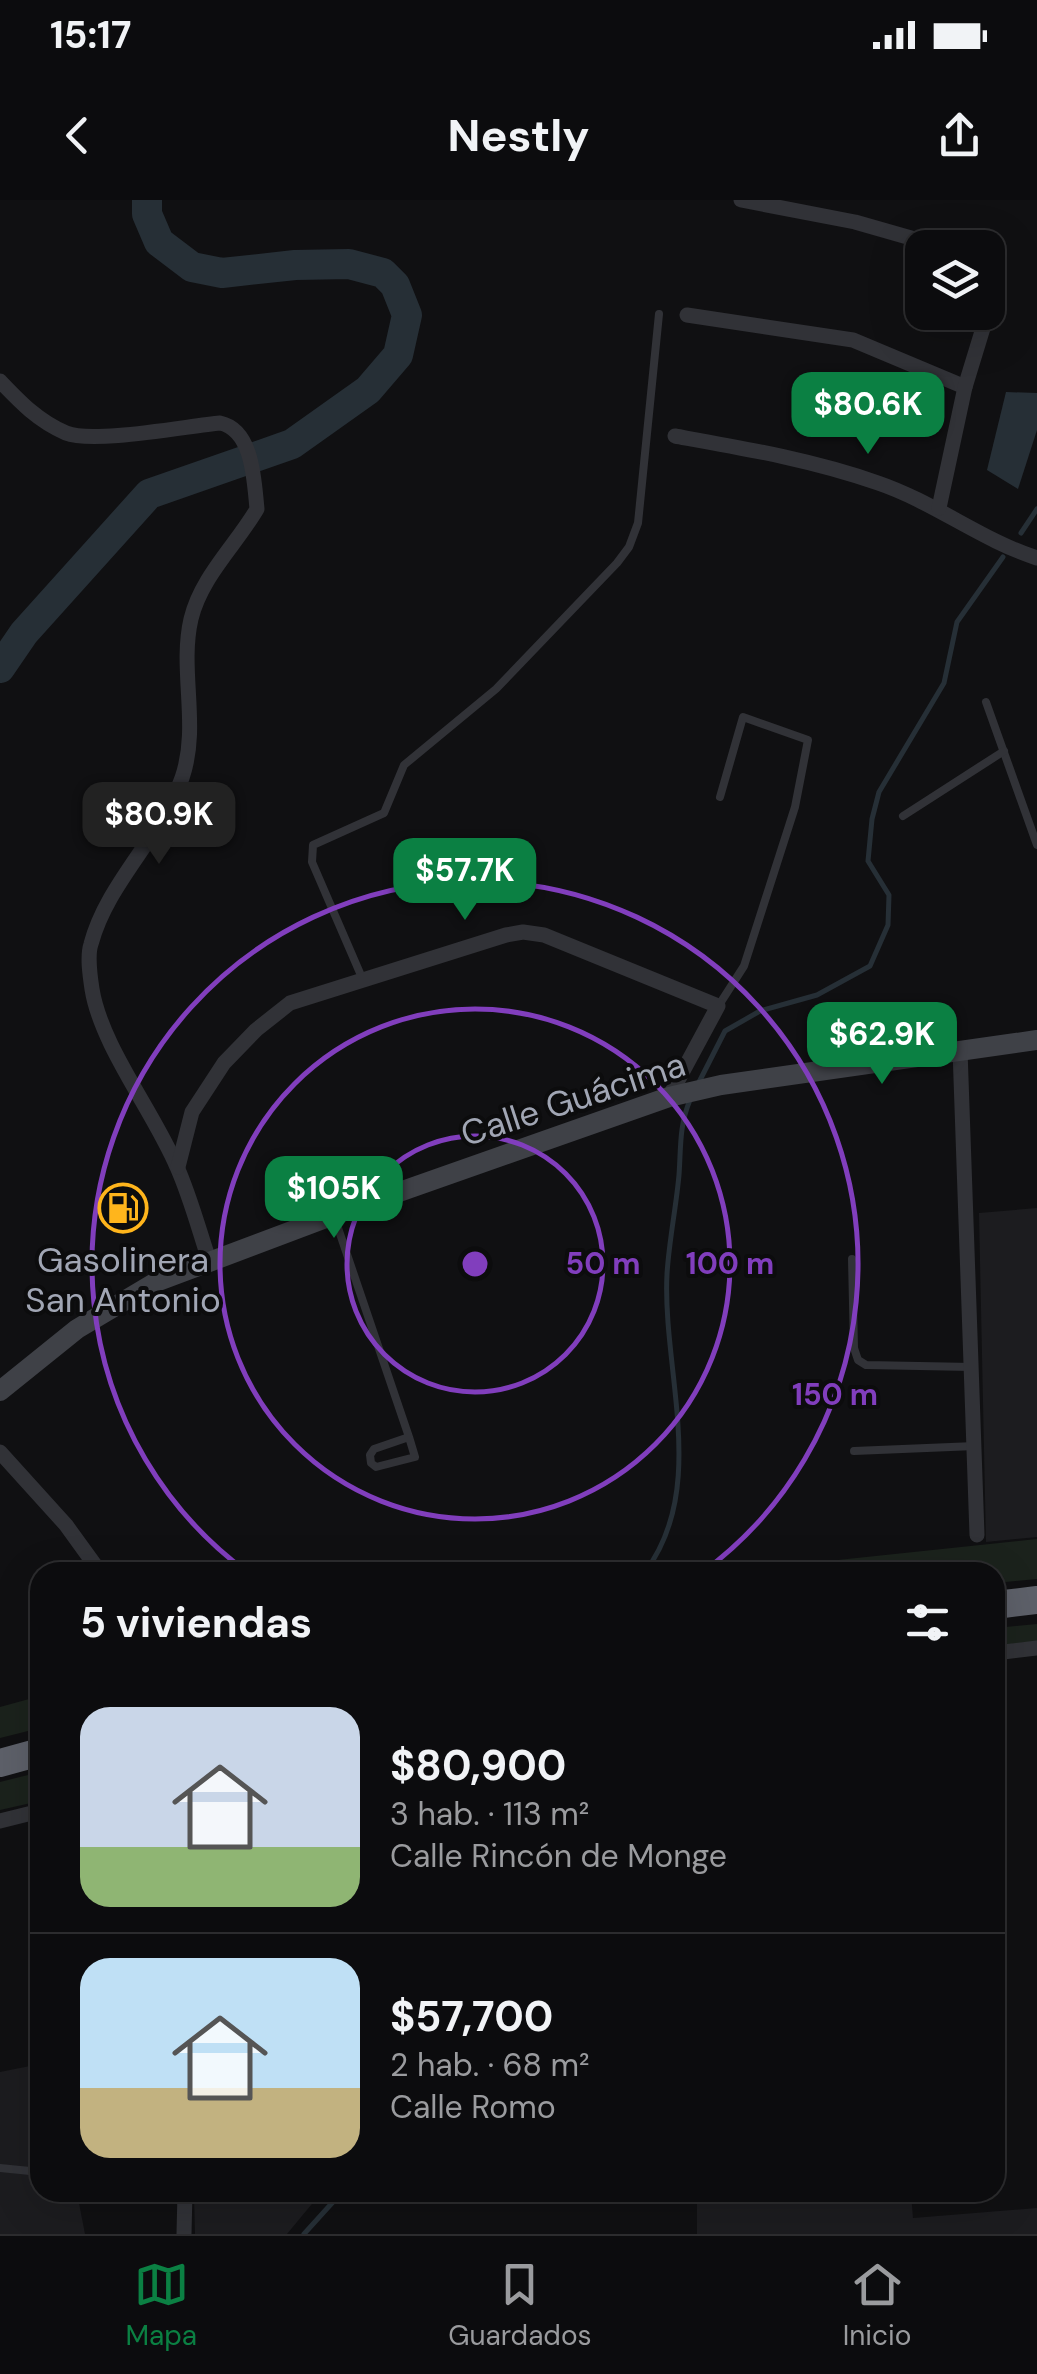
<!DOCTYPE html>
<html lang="es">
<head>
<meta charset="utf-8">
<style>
	:root { --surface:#0c0c0e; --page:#151517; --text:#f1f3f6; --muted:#9a9b9e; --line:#2c2c2e; --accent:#0b8043 }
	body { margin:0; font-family:"DM Sans",sans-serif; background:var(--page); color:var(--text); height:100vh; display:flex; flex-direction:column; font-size:38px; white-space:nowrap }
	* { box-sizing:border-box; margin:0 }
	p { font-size:32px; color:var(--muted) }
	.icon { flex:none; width:55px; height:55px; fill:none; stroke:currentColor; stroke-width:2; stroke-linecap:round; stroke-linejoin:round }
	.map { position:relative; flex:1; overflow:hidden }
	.details { position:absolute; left:30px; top:1362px; width:975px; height:640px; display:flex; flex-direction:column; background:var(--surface); border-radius:30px; box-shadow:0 10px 40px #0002,0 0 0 2px var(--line) }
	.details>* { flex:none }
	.controls { position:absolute; left:905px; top:30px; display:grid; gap:20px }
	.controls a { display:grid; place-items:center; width:100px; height:100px; border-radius:20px; background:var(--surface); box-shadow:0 10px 40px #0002,0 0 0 2px var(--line); font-size:50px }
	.price { position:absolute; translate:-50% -85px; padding:0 22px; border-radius:20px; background:var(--accent); color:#fff; font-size:32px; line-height:65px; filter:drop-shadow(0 2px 5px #0008) }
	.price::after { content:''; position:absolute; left:50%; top:60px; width:30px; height:22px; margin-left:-15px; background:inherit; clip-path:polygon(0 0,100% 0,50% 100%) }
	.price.selected { background:#222; color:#fff }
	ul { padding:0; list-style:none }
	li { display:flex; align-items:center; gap:30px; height:250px; padding:0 50px }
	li+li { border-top:2px solid var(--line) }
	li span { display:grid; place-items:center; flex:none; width:280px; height:200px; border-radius:30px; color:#555 }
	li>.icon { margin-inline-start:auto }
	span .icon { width:120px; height:120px; fill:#fffc; stroke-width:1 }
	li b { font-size:42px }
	h2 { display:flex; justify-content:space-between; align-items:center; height:120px; padding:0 50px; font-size:42px }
	.status { display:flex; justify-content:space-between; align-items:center; height:70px; padding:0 50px; background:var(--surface); direction:ltr }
	.status svg { height:28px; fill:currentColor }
	header { display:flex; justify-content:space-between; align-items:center; height:130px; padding:0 50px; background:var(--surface); font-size:45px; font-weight:700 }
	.tab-bar { display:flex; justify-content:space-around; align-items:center; height:140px; border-top:2px solid var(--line); background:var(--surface); font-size:28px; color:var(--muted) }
	.tab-bar a { display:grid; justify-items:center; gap:5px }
	.tab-bar .selected { color:var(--accent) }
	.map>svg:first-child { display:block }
</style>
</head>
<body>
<div class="status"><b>15:17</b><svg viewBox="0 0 49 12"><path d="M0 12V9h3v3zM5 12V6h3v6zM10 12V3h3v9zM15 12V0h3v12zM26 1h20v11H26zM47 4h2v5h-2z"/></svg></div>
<header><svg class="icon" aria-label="back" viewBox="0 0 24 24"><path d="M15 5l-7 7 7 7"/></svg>Nestly<svg class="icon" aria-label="share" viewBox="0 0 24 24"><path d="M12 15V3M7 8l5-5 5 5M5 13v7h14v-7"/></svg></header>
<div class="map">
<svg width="1037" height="2034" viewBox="0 0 1037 2034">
	<rect width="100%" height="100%" fill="#101012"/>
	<g fill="#1c1c1f">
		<path d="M1037,1008V1337L986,1342L979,1013Z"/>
		<path d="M40,1864V1992L77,1993L85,2034H0V1872Z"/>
		<path d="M194,1993V1992L321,1993L287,2034H195Z"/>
		<path d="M697,1993H911L913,2018L1037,2008V2034H697Z"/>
	</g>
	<g fill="#1b221c">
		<path d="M1037,1339V1379L995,1383V1372H723Z"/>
		<path d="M1037,1424V1441L995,1446V1428Z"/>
		<path d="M40,1496V1528L0,1538V1507Z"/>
		<path d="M40,1572V1601L0,1610V1582Z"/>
	</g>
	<path fill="#262f36" d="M1006,192L1037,193V230L1018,289L987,270Z"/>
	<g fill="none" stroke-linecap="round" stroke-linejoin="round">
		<g stroke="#262f36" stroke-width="5">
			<path d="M1021,333L1037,309"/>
			<path d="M697,886L725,831L760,811L817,795L870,766L888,725L889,695L868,661L872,619L879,592L944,483L957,422L1003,357"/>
			<path d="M645,1372C709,1287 662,1170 667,1074C669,1041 676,1008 679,975C681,948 679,926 690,900"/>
			<path d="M304,2034L342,1992"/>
		</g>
		<path stroke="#262f36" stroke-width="30" d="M0,468L24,433L149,294L292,244L368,190L398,155L407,115L395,85L383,73L349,64L295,65L222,73L192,67L159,42L147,14V0"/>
		<g stroke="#313237" stroke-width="8">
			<path d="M986,502L1037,645"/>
			<path d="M903,616L1004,551"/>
			<path d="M363,780L312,662L313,645L384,613L404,565L496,489L617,363L629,347L638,323L659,114"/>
			<path d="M719,805L744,766L795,607L808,540L743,517L720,597"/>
			<path d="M335,1019L409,1237L415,1257L376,1267L371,1263L370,1255L374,1249L409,1237"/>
			<path d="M852,1059L854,1148L858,1160L866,1165L972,1167"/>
			<path d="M854,1251L975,1246"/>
			<path d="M0,1968L40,1972"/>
		</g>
		<g stroke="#313237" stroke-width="15">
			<path d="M741,0L855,22L946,48"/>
			<path d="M687,115L853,140L965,187"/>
			<path d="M0,181C20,202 38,221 66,233C93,244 187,226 220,223C253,230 254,280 257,309C236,345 201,377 191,419C179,471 200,526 182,578C161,637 107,683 91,744C87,756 90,776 92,789C101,846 154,912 177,967C190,996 199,1030 209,1060"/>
			<path d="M675,236C742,248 813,260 878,283C934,302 981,340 1037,358"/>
			<path d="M939,308L965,187L998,79L988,65"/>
			<path d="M960,850L977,1335"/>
			<path d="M178,967L192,912L224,863L256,830L290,803L506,735L523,732L544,735L718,806L669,897"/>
			<path d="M0,1252L66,1325L100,1372"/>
			<path d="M995,1453L1037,1448"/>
			<path d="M0,1621L40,1611"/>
			<path d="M184,2034L185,1992"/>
		</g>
		<path stroke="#3f4147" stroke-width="20" d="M0,1191L77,1129L156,1082L334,1015L669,897L721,885L1037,840"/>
		<g stroke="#5d6069" stroke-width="28">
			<path d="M995,1405L1037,1400"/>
			<path d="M0,1563L40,1552"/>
		</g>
	</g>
	<g fill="none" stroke="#813ebd" stroke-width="5">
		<circle cx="475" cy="1064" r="128"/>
		<circle cx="475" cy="1064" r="255"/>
		<path d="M247 1372A383 383 0 1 1 703 1372"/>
	</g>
	<defs>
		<g id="fuel-ring" transform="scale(2.5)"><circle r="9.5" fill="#0c0c0d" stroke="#ffb51c" stroke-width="1.5"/><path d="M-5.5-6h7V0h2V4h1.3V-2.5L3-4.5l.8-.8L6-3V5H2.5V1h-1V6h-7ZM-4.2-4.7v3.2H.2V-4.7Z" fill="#ffb51c"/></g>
	</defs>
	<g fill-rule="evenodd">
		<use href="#fuel-ring" x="123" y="1008"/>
	</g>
	<g text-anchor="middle" stroke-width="8" stroke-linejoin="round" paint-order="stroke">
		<g font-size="35" fill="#a1a6b4" stroke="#0c0c0d">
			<text transform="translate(573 899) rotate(-18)" y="12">Calle Guácima</text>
		</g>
		<g font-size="35" fill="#a1a6b4" stroke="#0c0c0d">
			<text x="123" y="1072">Gasolinera<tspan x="123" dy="40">San Antonio</tspan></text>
		</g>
	</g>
	<circle cx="475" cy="1064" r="15" fill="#813ebd" stroke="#0c0c0d" stroke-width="5"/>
	<g font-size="30" text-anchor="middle" font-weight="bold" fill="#813ebd" stroke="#0c0c0d" stroke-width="8" stroke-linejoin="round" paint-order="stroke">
		<text x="603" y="1074">50 m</text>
		<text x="730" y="1074">100 m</text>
		<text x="835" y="1205">150 m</text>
	</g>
</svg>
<div class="controls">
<a><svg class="icon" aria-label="layers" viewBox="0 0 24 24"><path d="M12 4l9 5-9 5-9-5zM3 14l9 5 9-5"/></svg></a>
</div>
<b class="price" style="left:868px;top:257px">$80.6K</b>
<b class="price selected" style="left:159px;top:667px">$80.9K</b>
<b class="price" style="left:465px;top:723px">$57.7K</b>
<b class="price" style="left:882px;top:887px">$62.9K</b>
<b class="price" style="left:334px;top:1041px">$105K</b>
<section class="details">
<h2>5 viviendas<svg class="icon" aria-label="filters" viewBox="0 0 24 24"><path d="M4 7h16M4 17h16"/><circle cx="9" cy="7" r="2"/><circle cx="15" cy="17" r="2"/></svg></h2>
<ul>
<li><span style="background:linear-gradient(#c9d6e8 70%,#8fb573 0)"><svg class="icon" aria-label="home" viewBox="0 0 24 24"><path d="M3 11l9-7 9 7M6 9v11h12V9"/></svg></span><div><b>$80,900</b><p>3 hab. · 113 m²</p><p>Calle Rincón de Monge</p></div></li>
<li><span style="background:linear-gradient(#bfe0f5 65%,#c2b280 0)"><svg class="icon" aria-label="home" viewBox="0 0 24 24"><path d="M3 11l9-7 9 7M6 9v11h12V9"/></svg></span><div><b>$57,700</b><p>2 hab. · 68 m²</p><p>Calle Romo</p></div></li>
</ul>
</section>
</div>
<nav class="tab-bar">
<a class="selected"><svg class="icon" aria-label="map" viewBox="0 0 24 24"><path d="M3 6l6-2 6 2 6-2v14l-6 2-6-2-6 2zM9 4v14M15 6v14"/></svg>Mapa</a>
<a><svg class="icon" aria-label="saved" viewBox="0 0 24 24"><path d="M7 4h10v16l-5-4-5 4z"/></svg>Guardados</a>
<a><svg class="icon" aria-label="home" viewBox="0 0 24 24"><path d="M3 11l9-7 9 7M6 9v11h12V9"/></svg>Inicio</a>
</nav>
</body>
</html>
